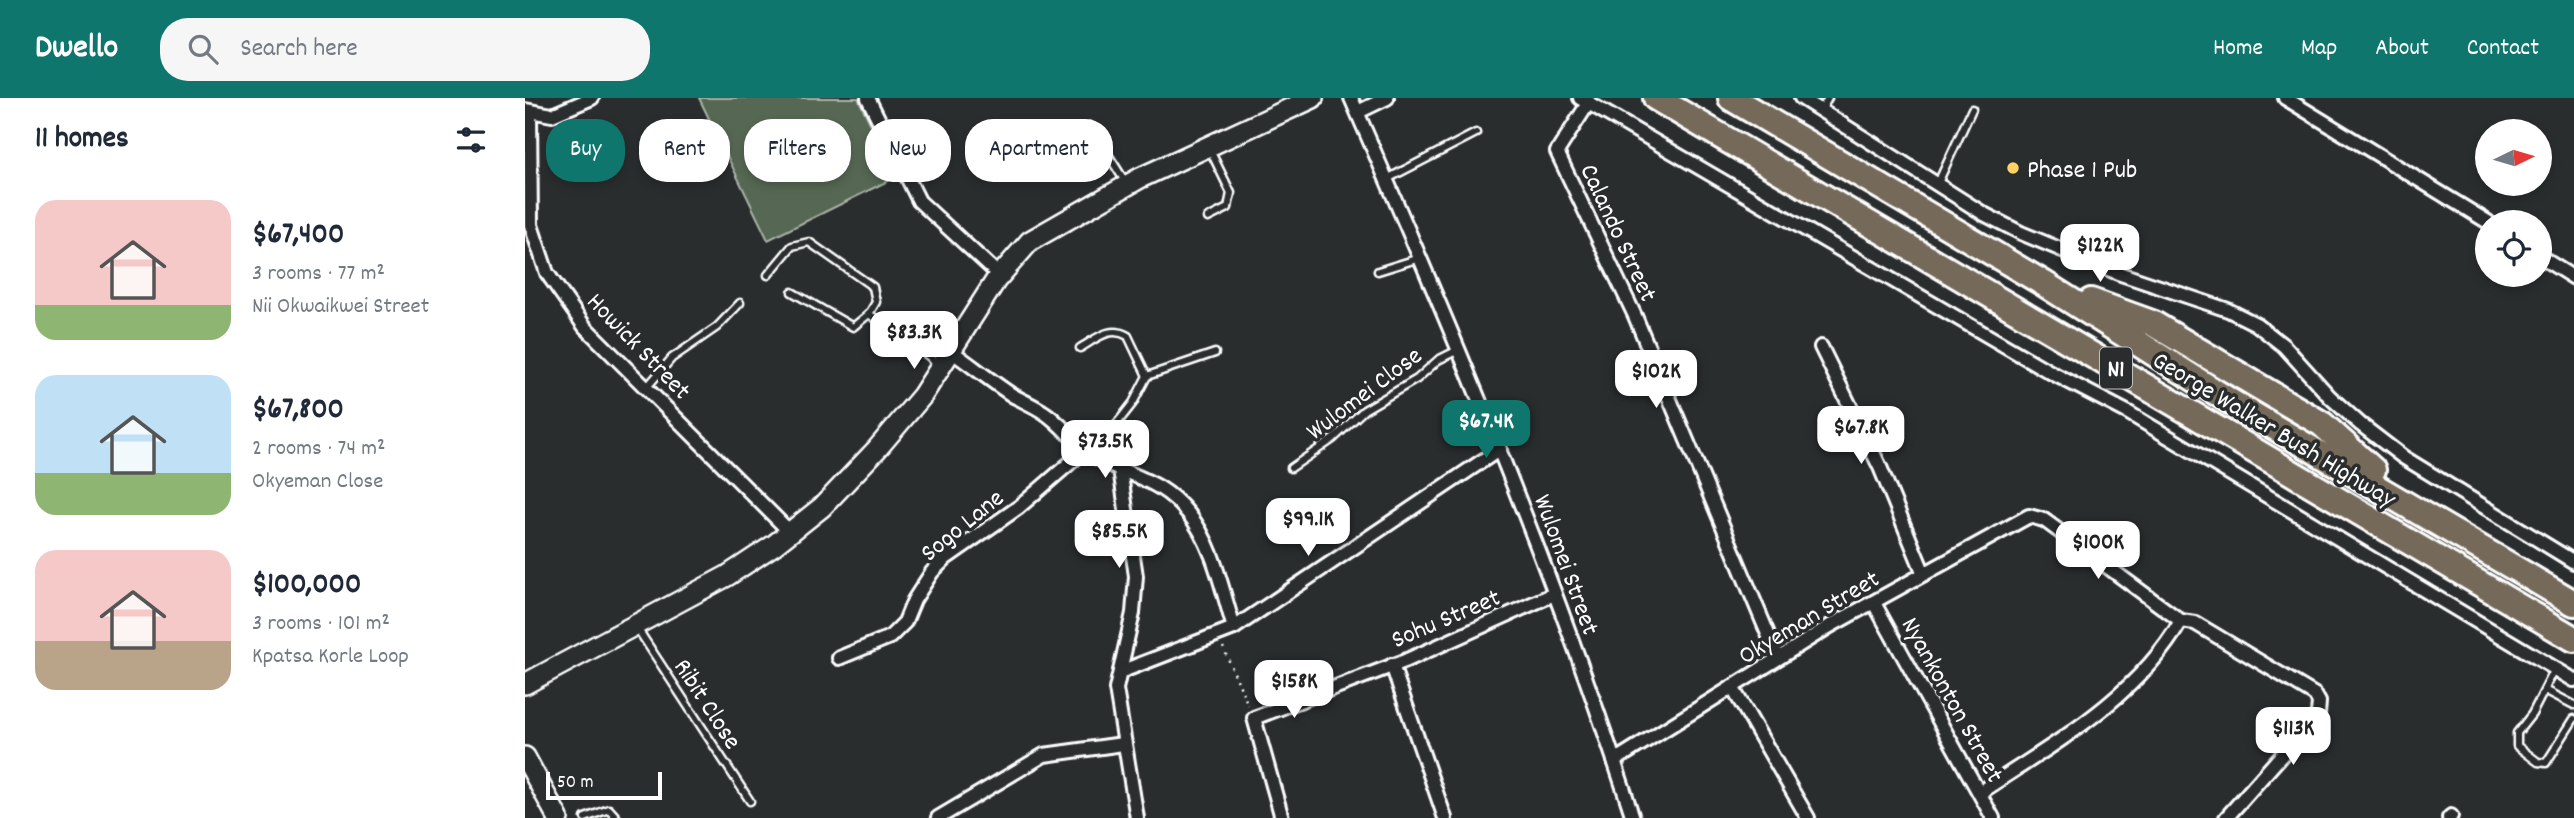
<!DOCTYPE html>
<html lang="en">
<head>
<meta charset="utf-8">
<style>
	:root { --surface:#fff; --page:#f6f6f7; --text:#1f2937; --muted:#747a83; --accent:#0f766e }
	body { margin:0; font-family:Dekko,sans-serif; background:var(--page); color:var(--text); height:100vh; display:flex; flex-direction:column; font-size:26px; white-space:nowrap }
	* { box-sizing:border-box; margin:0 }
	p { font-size:23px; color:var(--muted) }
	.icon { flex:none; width:38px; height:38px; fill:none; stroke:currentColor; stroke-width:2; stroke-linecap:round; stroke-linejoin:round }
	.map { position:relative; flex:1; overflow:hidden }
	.side { display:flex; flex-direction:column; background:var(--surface); width:525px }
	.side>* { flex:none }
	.guide { position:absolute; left:21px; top:21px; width:665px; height:63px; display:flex; gap:14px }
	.needle { width:46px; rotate:85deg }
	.controls { position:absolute; left:1950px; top:21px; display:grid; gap:14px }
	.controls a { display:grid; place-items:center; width:77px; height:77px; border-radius:50%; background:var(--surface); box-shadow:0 4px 10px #0003; font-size:35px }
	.scale { position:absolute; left:21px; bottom:18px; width:116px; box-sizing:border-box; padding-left:7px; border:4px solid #fff; border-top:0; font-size:19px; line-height:24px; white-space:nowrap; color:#fff; -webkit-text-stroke:5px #2a2d2e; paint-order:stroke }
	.price { position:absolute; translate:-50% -60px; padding:0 16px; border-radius:14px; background:#fff; color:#222; font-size:23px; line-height:46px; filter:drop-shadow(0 2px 4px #0008) }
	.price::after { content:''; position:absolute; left:50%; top:42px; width:21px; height:16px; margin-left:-10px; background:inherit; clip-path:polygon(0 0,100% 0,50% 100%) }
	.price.selected { background:var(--accent); color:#fff }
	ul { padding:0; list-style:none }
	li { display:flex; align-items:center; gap:21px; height:175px; padding:0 35px }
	li span { display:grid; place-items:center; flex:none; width:196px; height:140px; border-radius:21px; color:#555 }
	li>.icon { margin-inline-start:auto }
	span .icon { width:84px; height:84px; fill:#fffc; stroke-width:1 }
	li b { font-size:30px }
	h2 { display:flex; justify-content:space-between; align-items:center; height:84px; padding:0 35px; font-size:30px }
	.chip { padding:0 24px; border-radius:28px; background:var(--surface); box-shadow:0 4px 10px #0003; font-size:24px; line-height:63px }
	.chip.selected { background:var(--accent); color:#fff }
	header { display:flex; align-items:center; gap:42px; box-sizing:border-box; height:98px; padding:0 35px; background:var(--accent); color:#fff }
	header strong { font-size:33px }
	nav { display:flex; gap:38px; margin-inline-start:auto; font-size:24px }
	.search { width:490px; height:63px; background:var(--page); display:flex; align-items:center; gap:18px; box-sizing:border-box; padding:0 24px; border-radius:28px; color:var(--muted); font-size:26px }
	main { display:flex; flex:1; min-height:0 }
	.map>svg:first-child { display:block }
</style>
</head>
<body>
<header>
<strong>Dwello</strong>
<div class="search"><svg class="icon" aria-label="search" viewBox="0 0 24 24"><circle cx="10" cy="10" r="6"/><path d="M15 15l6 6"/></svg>Search here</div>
<nav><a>Home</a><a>Map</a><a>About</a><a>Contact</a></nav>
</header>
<main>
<section class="side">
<h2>11 homes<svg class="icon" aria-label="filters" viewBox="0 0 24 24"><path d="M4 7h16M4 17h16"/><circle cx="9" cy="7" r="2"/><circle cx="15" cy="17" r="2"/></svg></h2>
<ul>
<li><span style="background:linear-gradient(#f6c9c9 75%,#8fb573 0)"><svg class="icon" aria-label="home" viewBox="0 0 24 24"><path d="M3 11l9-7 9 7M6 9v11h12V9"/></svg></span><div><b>$67,400</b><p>3 rooms · 77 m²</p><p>Nii Okwaikwei Street</p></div></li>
<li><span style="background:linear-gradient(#bfe0f5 70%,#8fb573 0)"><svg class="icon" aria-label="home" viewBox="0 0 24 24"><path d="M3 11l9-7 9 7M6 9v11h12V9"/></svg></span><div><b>$67,800</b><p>2 rooms · 74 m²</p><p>Okyeman Close</p></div></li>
<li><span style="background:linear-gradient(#f6c9c9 65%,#b9a48a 0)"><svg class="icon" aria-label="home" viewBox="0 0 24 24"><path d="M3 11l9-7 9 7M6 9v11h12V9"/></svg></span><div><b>$100,000</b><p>3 rooms · 101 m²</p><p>Kpatsa Korle Loop</p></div></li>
</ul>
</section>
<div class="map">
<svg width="2049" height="720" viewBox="0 0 2049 720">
	<rect width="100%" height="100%" fill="#2a2d2e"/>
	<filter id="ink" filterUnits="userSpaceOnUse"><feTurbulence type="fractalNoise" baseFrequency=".0143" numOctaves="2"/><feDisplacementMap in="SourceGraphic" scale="14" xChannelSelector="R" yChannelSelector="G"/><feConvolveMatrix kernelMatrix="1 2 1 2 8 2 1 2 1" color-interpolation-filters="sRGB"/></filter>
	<g filter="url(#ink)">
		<path fill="#566853" stroke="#aab4a9" stroke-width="2" d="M174,0H333L371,79L243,142Z"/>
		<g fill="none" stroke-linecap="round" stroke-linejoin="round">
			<g stroke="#fff" stroke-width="11">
				<g id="lane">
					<path d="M1296,13L1303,0"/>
					<path d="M565,28L601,85"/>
					<path d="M862,81L951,35"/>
					<path d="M1412,87L1447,11"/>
					<path d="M683,120L703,110L706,95L684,50"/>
					<path d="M853,173L895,160"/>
					<path d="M243,177L267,148L284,144L348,189L351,204L344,216"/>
					<path d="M267,194L328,229L344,216L405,259L413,269"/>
					<path d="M555,250C571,241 585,227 603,238L622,278"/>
					<path d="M622,278L690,255"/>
					<path d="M122,289L147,260L192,229L215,205"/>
					<path d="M568,356L608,305L622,278"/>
					<path d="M766,370L808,341L839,312L892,281L913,262L933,252"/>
					<path d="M112,530L225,703"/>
					<path d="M2030,571L2007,616L1992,635V648L2013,664L2021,665L2049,621"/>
					<path d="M2020,592L2049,607"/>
					<path d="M60,720L84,711L92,720"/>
				</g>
			</g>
			<g stroke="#fff" stroke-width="18">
				<g id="street">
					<path d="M343,0L394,103L474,177"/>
					<path d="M826,0C929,236 1029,474 1108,720"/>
					<path d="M1055,0L1525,274L1602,314L2049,582"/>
					<path d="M1276,0L1459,116L1496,135L1593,175L1703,212L1731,226L1759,248L1805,299L1835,326L1878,359L2049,464"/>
					<path d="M1760,0L1963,124"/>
					<path d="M1064,4L1032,54L1110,218L1253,560"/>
					<path d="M0,12L27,17L67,0"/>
					<path d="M5,14L6,127L22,175L60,229L265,434"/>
					<path d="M833,14L862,0"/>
					<path d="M2014,158L2049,180"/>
					<path d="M1296,249L1355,369L1399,476"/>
					<path d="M426,253C446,267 466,283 487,297C498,303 510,308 520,315C538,327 550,346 568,357C604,380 634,379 663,415C689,447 697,492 709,530"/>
					<path d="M595,371L611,478L608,515L591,591L612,720"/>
					<path d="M1349,505L1468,720"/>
					<path d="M314,560L365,539L380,524L389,502L407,474L421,460L494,409L560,352"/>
					<path d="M867,567L920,720"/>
					<path d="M595,574L709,530L975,351"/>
					<path d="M1207,589L1283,720"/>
					<path d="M1089,663L1305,528L1504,418L1519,422L1656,523L1670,525L1790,597L1794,604L1793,616L1701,720"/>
					<path d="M1456,694C1528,646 1611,601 1656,523"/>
					<path d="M413,720L519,657L598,646"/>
					<path d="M757,720L729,620L880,563L1029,496"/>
					<path d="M1924,720L1926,718"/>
				</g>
			</g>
			<g stroke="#fff" stroke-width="24">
				<g id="secondary">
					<path d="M0,586L202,478L249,447L297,409L352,351L397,298L471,182L505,143L615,80L788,0"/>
					<path d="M0,659L33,720"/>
				</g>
			</g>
			<g stroke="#fff" stroke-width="30">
				<g id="highway">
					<path d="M1131,0L2049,541"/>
					<path d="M1206,0L1518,185L1703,302L2049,505"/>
					<path d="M1566,203L1627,225L1797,326L1848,372"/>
				</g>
			</g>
			<path stroke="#fff" stroke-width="2.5" stroke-dasharray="2 5" stroke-linecap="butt" d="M698,549L723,607"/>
			<use href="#lane" stroke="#2a2d2e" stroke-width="6"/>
			<use href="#street" stroke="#2a2d2e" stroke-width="12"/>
			<use href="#secondary" stroke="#2a2d2e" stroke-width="19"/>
			<use href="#highway" stroke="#746a5a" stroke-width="24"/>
		</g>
	</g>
	<circle fill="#ffd166" stroke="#2a2d2e" stroke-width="2.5" cx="1488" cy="70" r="7"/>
	<g text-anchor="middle" stroke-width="7" stroke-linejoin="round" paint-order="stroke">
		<rect fill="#2a2d2e" stroke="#bfc0c0" stroke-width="2" x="1575" y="249.5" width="32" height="41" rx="5"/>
		<g font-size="24" font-weight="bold" fill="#fff">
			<text x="1591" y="278">N1</text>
		</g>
		<g font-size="26" fill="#fff" stroke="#2a2d2e" text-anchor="start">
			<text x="1502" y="79">Phase 1 Pub</text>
		</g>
		<g font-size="26" fill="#fff" stroke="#2a2d2e">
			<text transform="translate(1095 134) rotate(65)" y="9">Calando Street</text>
			<text transform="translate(115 247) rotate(46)" y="9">Howick Street</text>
			<text transform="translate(838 294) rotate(-37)" y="9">Wulomei Close</text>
			<text transform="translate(1750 330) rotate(31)" y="9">George Walker Bush Highway</text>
			<text transform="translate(436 426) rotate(-39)" y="9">Sogo Lane</text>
			<text transform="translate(1043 466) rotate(70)" y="9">Wulomei Street</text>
			<text transform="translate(1283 518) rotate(-31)" y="9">Okyeman Street</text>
			<text transform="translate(920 519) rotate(-23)" y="9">Sohu Street</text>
			<text transform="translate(1429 601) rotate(61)" y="9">Nyankonton Street</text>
			<text transform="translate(184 605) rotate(57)" y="9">Ribit Close</text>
		</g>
	</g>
</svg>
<div class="controls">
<a><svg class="needle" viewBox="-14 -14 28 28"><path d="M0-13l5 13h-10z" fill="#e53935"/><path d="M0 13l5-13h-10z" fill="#747a83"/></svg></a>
<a><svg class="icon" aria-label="locate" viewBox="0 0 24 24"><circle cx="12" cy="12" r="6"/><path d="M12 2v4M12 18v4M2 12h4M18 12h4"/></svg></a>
</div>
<div class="scale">50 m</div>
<b class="price" style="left:1575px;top:186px">$122K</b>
<b class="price" style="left:389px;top:273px">$83.3K</b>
<b class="price" style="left:1131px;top:312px">$102K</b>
<b class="price selected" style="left:961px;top:362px">$67.4K</b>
<b class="price" style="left:1336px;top:368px">$67.8K</b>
<b class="price" style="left:580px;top:382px">$73.5K</b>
<b class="price" style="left:783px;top:460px">$99.1K</b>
<b class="price" style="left:594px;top:472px">$85.5K</b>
<b class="price" style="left:1573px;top:483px">$100K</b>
<b class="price" style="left:769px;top:622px">$158K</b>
<b class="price" style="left:1768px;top:669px">$113K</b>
<div class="guide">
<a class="chip selected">Buy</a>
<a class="chip">Rent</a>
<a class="chip">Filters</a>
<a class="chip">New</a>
<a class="chip">Apartment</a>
</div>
</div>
</main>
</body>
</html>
